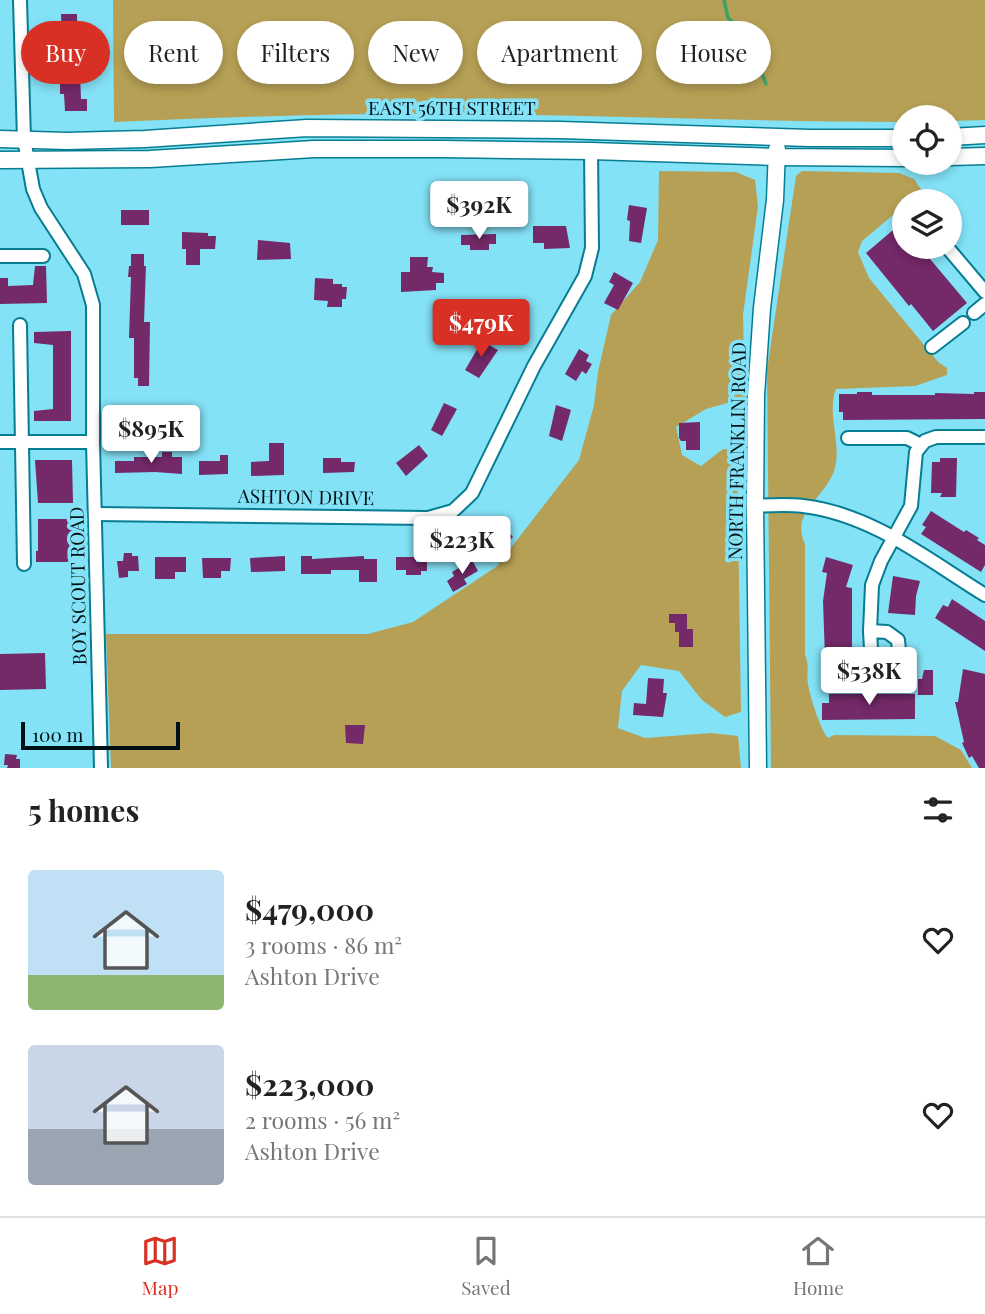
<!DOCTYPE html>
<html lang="en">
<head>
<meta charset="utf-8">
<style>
	:root { --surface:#fff; --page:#f6f6f6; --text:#222; --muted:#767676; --line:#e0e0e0; --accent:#d93025 }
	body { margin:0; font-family:"Playfair Display",serif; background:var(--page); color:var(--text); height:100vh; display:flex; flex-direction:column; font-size:26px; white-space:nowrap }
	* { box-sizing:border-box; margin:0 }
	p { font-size:23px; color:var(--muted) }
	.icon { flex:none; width:38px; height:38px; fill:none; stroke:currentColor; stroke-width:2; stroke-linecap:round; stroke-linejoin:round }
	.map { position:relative; height:768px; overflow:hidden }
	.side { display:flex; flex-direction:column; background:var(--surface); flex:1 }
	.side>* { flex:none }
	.banner { position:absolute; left:21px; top:21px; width:943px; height:63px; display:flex; gap:14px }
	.tools { position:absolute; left:892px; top:105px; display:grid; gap:14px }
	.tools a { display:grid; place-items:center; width:70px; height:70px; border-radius:50%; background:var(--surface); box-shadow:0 4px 10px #0003; font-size:35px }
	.scale { position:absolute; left:21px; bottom:18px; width:159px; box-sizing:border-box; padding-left:7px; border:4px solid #001115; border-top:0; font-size:19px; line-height:24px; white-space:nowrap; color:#001115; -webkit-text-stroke:5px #84e2f7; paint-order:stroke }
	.price { position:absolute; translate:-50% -60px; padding:0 16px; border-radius:7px; background:#fff; color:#222; font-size:23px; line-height:46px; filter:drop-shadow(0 2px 4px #0008) }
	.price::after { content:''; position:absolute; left:50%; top:42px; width:21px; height:16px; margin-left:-10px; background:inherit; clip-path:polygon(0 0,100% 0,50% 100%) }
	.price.current { background:var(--accent); color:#fff }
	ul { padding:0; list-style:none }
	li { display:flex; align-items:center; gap:21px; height:175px; padding:0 28px }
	li span { display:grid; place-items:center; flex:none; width:196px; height:140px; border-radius:7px; color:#555 }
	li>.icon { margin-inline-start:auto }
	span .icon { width:84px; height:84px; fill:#fffc; stroke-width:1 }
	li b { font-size:30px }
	h2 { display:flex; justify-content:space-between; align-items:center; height:84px; padding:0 28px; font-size:30px }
	.pill { padding:0 24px; border-radius:32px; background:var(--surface); box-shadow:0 4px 10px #0003; font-size:24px; line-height:63px }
	.pill.current { background:var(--accent); color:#fff }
	.tabs { display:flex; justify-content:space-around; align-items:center; height:98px; border-top:2px solid var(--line); background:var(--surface); font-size:19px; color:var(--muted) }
	.tabs a { display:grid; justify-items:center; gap:4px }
	.tabs .current { color:var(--accent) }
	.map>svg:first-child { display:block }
</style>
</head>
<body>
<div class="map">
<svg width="985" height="768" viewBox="0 0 985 768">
	<rect width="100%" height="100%" fill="#84e2f7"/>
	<g fill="#b6a055">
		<path d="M113,0H985V120L950,121V117H905V122C756,122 607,115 459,114C344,113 229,117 114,122Z"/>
		<path d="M659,171L736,172L755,180L758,206L743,315L745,398L706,409L676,427L682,455L701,466L723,449L737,450L741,712L725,717L702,700L679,671L641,665L622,691L618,728L645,738L711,733L738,736L741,768H111L106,634H368L413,622L496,567L579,460L594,405L598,372L611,315L640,282L658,240Z"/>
		<path d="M802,171L899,173L914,179L923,192L910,201H905V205L862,241L858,252L869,278L938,362L947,368V375L915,386L836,389C826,414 843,445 834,471C824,499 790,512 805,544V655C810,665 806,673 808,684C810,696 820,729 828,738L834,735L935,736L961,750L972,768H771L767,370L796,176Z"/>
	</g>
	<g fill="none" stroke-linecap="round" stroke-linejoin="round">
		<path stroke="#3ba366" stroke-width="3.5" d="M724,0L728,18L747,34L766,84"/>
	</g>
	<g fill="#742969">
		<path d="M61,14H77V55H63Z"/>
		<path d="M64,75H80L81,99H87V111H65L64,94H60V83H64Z"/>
		<path d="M629,205L647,208L641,243L629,241L630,221L627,220Z"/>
		<rect x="121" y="210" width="28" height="15"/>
		<path d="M900,224L905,229V247H920L967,303L933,331L911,304L909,306L866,253Z"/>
		<path d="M533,226H566L570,248L544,249V243H533Z"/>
		<path d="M182,232L208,233V236H216L215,249H200V265H186V249H182Z"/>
		<path d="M496,234V244H489V250H470V245H461V235Z"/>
		<path d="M258,240L290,243L291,259L257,260Z"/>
		<path d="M131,254H144V266H146L144,322H150L149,386H138V378H134V338H129L131,277H128L129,266H131Z"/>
		<path d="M410,257H428L427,267H433L432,272L444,273V283H436V290L401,292V272H410Z"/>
		<path d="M35,266H46L47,303L0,304V278H8V286L33,285Z"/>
		<path d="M614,272L633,283L618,310L604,303L614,285L609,282Z"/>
		<path d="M315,278L333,279V284H342V287H347L346,299H342V307H327L328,301L314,300Z"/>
		<path d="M71,331V421H34V411L53,409V345L34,343V332Z"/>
		<path d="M482,341L498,350L479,378L465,370Z"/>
		<path d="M579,349L589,355L586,361L592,364L586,374L582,371L576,381L565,374Z"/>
		<path d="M857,392H872V395H935V393L974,394V392H985V419L843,420V412H839V394H857Z"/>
		<path d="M444,403L457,409L442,436L431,430Z"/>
		<path d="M556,405L571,410L562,441L549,436Z"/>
		<path d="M700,422V450H686V441H681L679,438V423Z"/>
		<path d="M269,443H284V475L251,476V462L269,461Z"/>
		<path d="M419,445L428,456L406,476L396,463Z"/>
		<path d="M162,452H172V457H182V474L155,472L115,473V461H134V457H162Z"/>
		<path d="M220,455H228V474L199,475V461H220Z"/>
		<path d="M323,458H341V462H355L354,472L323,473Z"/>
		<path d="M940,458H957L956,497H940L942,493H931L932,462H940Z"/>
		<path d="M35,460H72L73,503H38Z"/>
		<path d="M931,511L964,532L966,530L979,538L977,540L985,545V565L981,572L921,534L926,527L922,525Z"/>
		<path d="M38,519H73V562H36V551H38Z"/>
		<path d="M501,523L513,537L503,545L501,542L494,548L484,537Z"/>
		<path d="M124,553H132V556H138L139,571H128V577L119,578L117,561H123Z"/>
		<path d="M285,556V571L251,572L250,558Z"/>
		<path d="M301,556H312V559L364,556V559H377V582H359V570H331V574H301Z"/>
		<path d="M155,557H186V572H175V579H155Z"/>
		<path d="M396,557H416V562H427V571H421V575H406V570H396Z"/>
		<path d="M826,557L853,565L846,587L852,588V653L843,654V658H825L823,601L827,573L822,572Z"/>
		<path d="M202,558H231L230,571H221V578H203Z"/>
		<path d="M472,560L478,571L464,579L467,584L453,592L447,581L454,576L452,572Z"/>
		<path d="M893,576L920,581L916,596L915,615L888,613Z"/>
		<path d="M952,599L985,621V651L935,618L943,605L948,607Z"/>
		<path d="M669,614H687V629H693V647H679V632H675V623H669Z"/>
		<path d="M45,653L46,689L0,690V654Z"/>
		<path d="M963,669L985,674V768H979L972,756L969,758L962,743L964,742L955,702H958Z"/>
		<path d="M924,670H933V695H918V679H922Z"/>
		<path d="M648,678L664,679L663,693H667L663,717L633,715L634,703L646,704Z"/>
		<path d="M829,694H915V719L822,720V703H829Z"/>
		<path d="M345,725H365L363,744L346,743Z"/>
		<path d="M5,754L17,755L16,759H20V768H7L8,765H4Z"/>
	</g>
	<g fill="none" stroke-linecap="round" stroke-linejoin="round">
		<g stroke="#077d91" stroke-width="16">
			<g id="minor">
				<path d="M20,0L24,139L33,189L41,208L84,274L93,305V442L101,768"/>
				<path d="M947,247L985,292"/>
				<path d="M0,256H43"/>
				<path d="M974,313L985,304"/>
				<path d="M20,325L24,564"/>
				<path d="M932,347L963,323"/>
				<path d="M848,438H907L921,445"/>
				<path d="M0,442H93"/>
				<path d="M755,506C771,505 787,504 803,506C872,514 928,560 985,595"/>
				<path d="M96,514L428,518L453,511L472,493L534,366L585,276L592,248L591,151"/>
				<path d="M870,631L872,585L881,561L911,506L916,452L925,441L936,437H985"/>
				<path d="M870,631L887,632L898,640L900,661L895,671L881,674L872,667Z"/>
			</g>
		</g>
		<g stroke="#077d91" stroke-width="19">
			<g id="major">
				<path d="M950,137L985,135"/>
				<path d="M0,139L67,141L145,139L307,128L560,130L810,138H905"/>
				<path d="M950,157L985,156"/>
				<path d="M0,160L150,159L314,149H443L591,151L777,157L905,158"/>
				<path d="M758,768L755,506L756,395L762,308L775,200L777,149"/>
			</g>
		</g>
		<use href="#minor" stroke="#fff" stroke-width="12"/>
		<use href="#major" stroke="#fff" stroke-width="16"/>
	</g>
	<g text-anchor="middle" stroke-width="7" stroke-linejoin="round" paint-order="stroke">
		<g font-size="19" fill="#001115" stroke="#84e2f7">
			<text x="452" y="115">EAST 56TH STREET</text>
			<text transform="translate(737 451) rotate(-89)" y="7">NORTH FRANKLIN ROAD</text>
			<text transform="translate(306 497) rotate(1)" y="7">ASHTON DRIVE</text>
			<text transform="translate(78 586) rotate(-91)" y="7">BOY SCOUT ROAD</text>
		</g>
	</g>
</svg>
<div class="tools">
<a><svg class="icon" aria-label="locate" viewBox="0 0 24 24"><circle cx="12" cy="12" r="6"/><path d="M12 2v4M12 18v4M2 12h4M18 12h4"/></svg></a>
<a><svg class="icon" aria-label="layers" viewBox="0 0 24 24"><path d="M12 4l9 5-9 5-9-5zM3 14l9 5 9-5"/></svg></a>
</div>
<div class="scale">100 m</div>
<b class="price" style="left:479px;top:241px">$392K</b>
<b class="price current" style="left:481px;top:359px">$479K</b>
<b class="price" style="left:151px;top:465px">$895K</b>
<b class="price" style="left:462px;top:576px">$223K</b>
<b class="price" style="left:869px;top:707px">$538K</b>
<div class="banner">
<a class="pill current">Buy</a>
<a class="pill">Rent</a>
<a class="pill">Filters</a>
<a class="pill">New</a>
<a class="pill">Apartment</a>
<a class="pill">House</a>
</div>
</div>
<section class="side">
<h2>5 homes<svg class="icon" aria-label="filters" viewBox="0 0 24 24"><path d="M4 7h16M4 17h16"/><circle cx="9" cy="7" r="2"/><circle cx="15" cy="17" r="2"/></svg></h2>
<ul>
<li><span style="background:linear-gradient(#bfe0f5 75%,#8fb573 0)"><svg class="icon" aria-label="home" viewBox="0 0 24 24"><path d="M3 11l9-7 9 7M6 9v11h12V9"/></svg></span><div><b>$479,000</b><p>3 rooms · 86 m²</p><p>Ashton Drive</p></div><svg class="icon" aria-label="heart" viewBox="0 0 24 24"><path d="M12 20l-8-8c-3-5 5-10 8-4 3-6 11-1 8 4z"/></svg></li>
<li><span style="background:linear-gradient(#c9d6e8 60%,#9aa5b1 0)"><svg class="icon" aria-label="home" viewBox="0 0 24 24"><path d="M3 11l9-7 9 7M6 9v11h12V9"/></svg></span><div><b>$223,000</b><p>2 rooms · 56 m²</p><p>Ashton Drive</p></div><svg class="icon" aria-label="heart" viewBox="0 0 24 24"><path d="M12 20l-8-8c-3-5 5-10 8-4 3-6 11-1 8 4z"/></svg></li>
</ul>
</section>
<nav class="tabs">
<a class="current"><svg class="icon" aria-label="map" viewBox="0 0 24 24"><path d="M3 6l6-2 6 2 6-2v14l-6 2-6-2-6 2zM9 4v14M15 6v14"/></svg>Map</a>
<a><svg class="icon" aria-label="saved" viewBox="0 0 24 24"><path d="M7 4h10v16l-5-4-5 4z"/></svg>Saved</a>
<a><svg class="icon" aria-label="home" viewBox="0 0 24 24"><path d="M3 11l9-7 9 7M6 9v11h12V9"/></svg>Home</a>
</nav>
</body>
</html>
